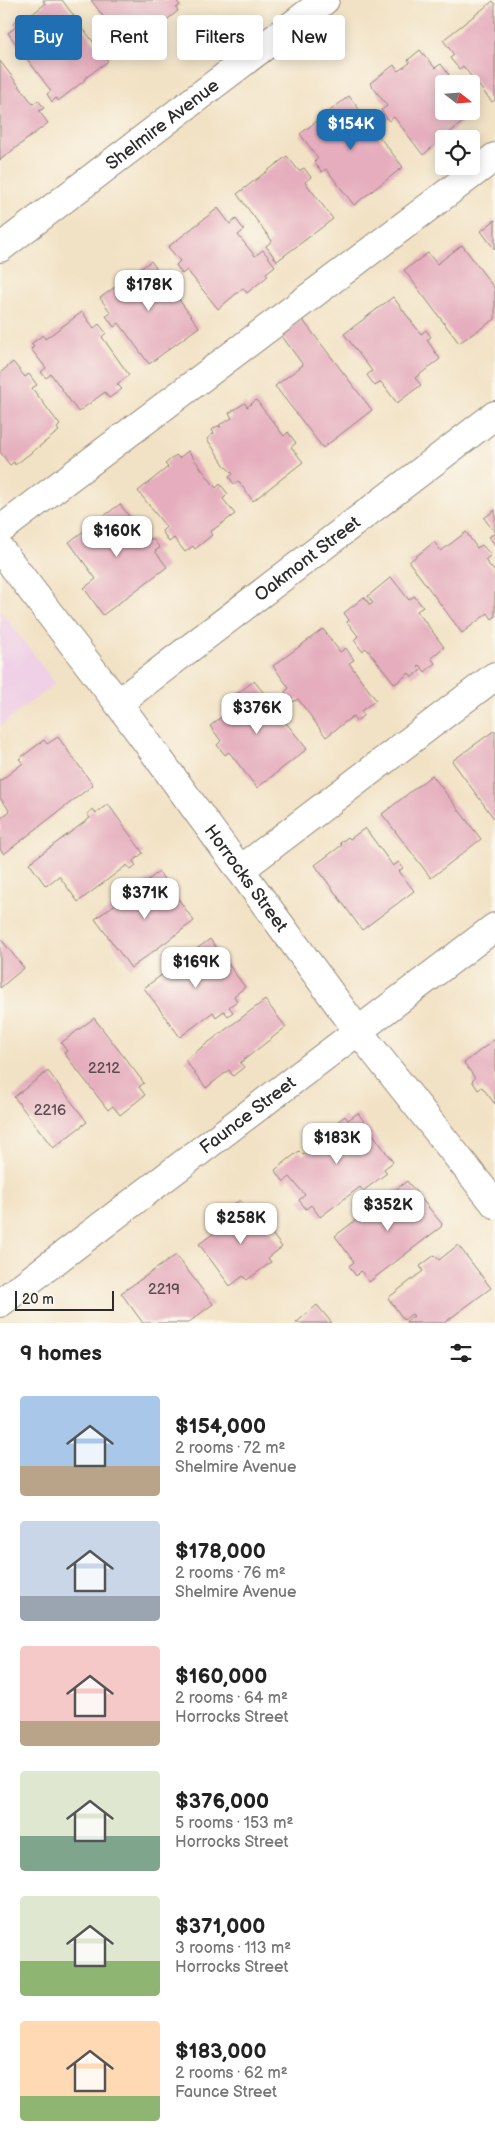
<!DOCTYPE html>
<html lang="en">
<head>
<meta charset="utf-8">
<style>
	:root { --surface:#fff; --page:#f2f2f2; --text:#222; --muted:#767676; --accent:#1f6fb2 }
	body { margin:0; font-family:"Balsamiq Sans",sans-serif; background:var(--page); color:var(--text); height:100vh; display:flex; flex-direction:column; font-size:19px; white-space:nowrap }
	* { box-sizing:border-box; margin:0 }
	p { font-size:16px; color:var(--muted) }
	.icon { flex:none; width:28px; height:28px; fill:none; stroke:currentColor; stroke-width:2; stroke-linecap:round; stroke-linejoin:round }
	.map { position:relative; height:1323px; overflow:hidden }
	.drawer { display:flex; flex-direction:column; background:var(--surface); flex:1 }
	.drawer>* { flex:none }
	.banner { position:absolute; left:15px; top:15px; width:465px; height:45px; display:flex; gap:10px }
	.needle { width:32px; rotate:107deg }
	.tools { position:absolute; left:435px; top:75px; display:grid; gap:10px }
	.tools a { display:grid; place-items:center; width:45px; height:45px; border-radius:5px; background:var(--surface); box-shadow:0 2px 12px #0003; font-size:25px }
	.scale { position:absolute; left:15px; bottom:12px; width:99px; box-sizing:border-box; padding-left:5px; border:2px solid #2b2b2b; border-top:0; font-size:14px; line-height:18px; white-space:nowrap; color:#2b2b2b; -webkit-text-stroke:4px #fbf7ec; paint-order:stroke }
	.price { position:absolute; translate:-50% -42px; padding:0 11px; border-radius:10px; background:#fff; color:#222; font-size:16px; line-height:32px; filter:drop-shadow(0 1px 2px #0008) }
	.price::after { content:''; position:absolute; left:50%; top:30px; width:15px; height:11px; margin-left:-8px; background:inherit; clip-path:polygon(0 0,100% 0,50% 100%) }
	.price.current { background:var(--accent); color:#fff }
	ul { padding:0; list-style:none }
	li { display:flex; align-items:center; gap:15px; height:125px; padding:0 20px }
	li span { display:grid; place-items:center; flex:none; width:140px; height:100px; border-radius:5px; color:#555 }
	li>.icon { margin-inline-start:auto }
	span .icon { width:60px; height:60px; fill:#fffc; stroke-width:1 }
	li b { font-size:21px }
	h2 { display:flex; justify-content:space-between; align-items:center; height:60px; padding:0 20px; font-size:21px }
	.chip { padding:0 18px; border-radius:5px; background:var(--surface); box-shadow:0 2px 12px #0003; font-size:18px; line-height:45px }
	.chip.current { background:var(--accent); color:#fff }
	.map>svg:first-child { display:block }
</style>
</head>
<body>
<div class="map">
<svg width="495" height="1323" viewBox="0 0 495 1323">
	<rect width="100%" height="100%" fill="#fbf7ec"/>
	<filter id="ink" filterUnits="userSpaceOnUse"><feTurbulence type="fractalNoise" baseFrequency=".02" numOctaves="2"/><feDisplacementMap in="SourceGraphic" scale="10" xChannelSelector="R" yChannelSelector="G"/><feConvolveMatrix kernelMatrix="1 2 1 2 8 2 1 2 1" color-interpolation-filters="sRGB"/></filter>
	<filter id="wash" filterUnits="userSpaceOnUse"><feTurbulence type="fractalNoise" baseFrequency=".0096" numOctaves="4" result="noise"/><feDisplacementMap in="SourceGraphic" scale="20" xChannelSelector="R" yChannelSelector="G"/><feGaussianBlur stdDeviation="1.12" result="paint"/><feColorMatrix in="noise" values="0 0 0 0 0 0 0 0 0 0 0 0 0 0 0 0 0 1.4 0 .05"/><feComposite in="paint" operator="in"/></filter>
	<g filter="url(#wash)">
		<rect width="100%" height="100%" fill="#f2e2c5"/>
		<path fill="#efd0e6" d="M0,609L55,683L0,726Z"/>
		<g id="blocks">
			<g fill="#e5adbd">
				<path d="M43,0H62L100,51L105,47L111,55L106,59L108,61L84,79L85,80L58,101L56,98L52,102L47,94L51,91L8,33L16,27L13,23L18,19L21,23L45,4Z"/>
				<path d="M91,0H176L180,5L176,8L178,11L128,50L125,46L121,49L116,42L120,39Z"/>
				<path d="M493,1L495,4V100L492,102L463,66L459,69L450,58L454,55L443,40Z"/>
				<path d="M420,50L435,68L441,64L449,75L443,79L447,84H444V111H468L471,115L423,155L394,117L389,121L381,110L387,106L370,83L394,65L398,71L410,63L408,60Z"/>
				<path d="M0,61L33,104L38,100L44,108L39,111L48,123L0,160Z"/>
				<path d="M349,96L370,124L375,121L379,126L374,130L403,167L354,205L326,169L322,172L314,162L318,158L300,134Z"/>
				<path d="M287,156L299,171L304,168L311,177L305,182L333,219L277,261L266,246L272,241L237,194Z"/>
				<path d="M218,208L230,224L236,219L244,230L238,235L255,256L263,250L275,266L266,273L268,276L247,293L243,288L218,309L187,270L182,274L176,265L180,261L168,247Z"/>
				<path d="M495,220V250L481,231Z"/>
				<path d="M462,245L495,289V319L459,343L404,270L428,253L437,264Z"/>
				<path d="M151,261L165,280L170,277L174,283L169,286L199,327L149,364L119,323L114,327L106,316L111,313L100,298Z"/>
				<path d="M393,297L421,334L426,330L431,337L427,340L440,359L415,378L421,385L397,403L381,382L375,386L367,375L372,371L344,334Z"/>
				<path d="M82,312L94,328L99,324L106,333L102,337L129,375L117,384L122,389L109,398L105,392L78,412L51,374L46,378L41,372L46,368L31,349L34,347L31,344L43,335L45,339Z"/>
				<path d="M302,319L372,410L323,448L275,386L303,365L281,335Z"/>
				<path d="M13,362L25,377L29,374L37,385L32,388L60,425L57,428L59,431L36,449L15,465L14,462L10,465L0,452V373Z"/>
				<path d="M256,400L284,436L288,432L296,443L291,447L303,462L253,501L238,481L234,484L229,477L233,474L225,466L207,439L214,433L212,430L217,426L221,427L219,425L232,418L229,413L245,403L247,407Z"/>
				<path d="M188,451L216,488L220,484L228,494L223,499L235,514L210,532L212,535L195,549L193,546L185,552L174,538L169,542L162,531L166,527L138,491L168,467L165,464L176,455L179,458Z"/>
				<path d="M120,504L147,541L152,538L160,548L155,551L167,567L103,615L84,588L96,579L69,542Z"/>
				<path d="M495,510V545L489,537L495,533L484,518Z"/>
				<path d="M466,532L477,548L482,545L491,555L485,560L495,572V617L492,619L488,613L462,633L409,562L434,542L441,551Z"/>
				<path d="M391,577L409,600L414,596L423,607L417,611L444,647L431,658L435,663L425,672L420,665L418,667L421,670L412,677L409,673L395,684L366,648L362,651L354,640L358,636L347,622L349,620L344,613L364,597L370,605L373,603L368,596Z"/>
				<path d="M323,629L340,652L346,648L354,660L349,663L376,700L361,711L364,715L356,721L353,716L326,737L298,699L293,702L285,692L289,688L273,666Z"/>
				<path d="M254,681L272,703L275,700L284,711L279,714L307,749L257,788L229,752L225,755L217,745L221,741L210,726L235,706L230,699Z"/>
				<path d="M495,730V820L452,761Z"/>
				<path d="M58,737L93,785L4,854L0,849V819L10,811L0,798V781L23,763L19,759L44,740L47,744Z"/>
				<path d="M432,775L481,839L431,878L382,814Z"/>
				<path d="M108,804L143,853L133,861L136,866L131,870L127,865L78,902L59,876L46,886L29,863L90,818L87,814L93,809L96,813Z"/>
				<path d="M365,828L393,866L399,862L403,868L399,871L414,891L362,930L315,865L342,845L340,843L348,837L350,839Z"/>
				<path d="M159,872L194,921L131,968L95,919Z"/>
				<path d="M0,938L24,968L0,988Z"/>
				<path d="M210,939L245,987L234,996L237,1001L229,1007L233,1012L228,1016L224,1011L216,1017L213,1012L180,1037L144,988Z"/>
				<path d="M265,1000L286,1027L240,1063L244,1067L233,1076L229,1070L206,1088L185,1060Z"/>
				<path d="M94,1018L144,1083L139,1087L145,1095L120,1115L113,1106L108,1110L64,1053L67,1051L61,1043Z"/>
				<path d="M495,1039V1104L482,1087L478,1090L472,1081L475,1078L464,1063Z"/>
				<path d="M48,1071L87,1122L53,1148L14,1097Z"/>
				<path d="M358,1113L393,1162L384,1169L387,1173L363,1191L360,1187L320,1217L311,1205L306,1209L299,1200L305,1195L290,1177L284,1182L275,1170L299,1151L303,1155L324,1139L321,1135L345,1116L348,1120Z"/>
				<path d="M407,1181L442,1224L441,1227L369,1282L361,1271L356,1276L349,1266L354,1262L335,1236Z"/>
				<path d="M240,1200L247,1209L251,1206L282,1247L268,1258L271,1262L258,1272L247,1280L243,1276L230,1286L199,1244L218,1230L215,1226L228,1216L231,1221L235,1217L229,1209Z"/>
				<path d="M458,1245L491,1288L444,1323H407L406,1321L414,1316L412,1314L404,1320L388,1298L423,1271L420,1266L435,1255L439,1260Z"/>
				<path d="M176,1255L213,1304L188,1323H143L121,1293Z"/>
				<path d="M317,1305L332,1323H296Z"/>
			</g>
		</g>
	</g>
	<g filter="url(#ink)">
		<use href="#blocks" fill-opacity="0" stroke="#8e8678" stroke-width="1"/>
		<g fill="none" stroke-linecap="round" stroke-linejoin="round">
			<g stroke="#8e8678" stroke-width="30">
				<g id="minor">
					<path id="s1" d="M0,248L325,0"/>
					<path d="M0,530L495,157"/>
					<path id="s2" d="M0,549L118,703L358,1031L495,1204"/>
					<path id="s3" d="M118,703L495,415"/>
					<path d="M240,870L495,676"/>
					<path id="s4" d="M0,1303L495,927"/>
				</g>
			</g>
			<use href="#minor" stroke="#fff" stroke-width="28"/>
		</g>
	</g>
	<g text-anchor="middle" stroke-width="4" stroke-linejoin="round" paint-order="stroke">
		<g font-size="15" fill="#5a4c50">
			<text x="104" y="1073">2212</text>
			<text x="50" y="1115">2216</text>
			<text x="164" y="1294">2219</text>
		</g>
		<g font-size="18" fill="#2b2b2b" stroke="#fbf7ec">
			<text dy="6" stroke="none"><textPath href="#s1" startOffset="204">Shelmire Avenue</textPath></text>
			<text dy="6" stroke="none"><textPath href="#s3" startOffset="238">Oakmont Street</textPath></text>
			<text dy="6" stroke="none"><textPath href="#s2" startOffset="411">Horrocks Street</textPath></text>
			<text dy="6" stroke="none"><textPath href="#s4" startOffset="311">Faunce Street</textPath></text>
		</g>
	</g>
</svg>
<div class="tools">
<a><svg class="needle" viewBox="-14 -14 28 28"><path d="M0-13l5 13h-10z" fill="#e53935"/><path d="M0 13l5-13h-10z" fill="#767676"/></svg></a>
<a><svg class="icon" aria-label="locate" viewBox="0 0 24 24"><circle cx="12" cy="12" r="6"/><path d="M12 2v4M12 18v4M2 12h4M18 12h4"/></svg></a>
</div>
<div class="scale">20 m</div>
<b class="price current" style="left:351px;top:151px">$154K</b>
<b class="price" style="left:149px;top:312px">$178K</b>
<b class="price" style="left:117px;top:558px">$160K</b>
<b class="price" style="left:257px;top:735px">$376K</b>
<b class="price" style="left:145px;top:920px">$371K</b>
<b class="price" style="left:196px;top:989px">$169K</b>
<b class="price" style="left:337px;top:1165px">$183K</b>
<b class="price" style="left:388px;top:1232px">$352K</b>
<b class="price" style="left:241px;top:1245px">$258K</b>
<div class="banner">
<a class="chip current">Buy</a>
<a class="chip">Rent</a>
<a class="chip">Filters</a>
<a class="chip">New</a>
</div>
</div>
<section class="drawer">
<h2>9 homes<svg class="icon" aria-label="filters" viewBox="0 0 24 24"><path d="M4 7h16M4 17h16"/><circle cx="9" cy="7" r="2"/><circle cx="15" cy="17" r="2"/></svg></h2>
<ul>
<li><span style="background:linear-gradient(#a9c7e8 70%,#b9a48a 0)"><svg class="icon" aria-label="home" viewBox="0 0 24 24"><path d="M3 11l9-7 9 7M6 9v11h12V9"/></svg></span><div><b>$154,000</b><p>2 rooms · 72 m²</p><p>Shelmire Avenue</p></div></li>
<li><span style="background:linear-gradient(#c9d6e8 75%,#9aa5b1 0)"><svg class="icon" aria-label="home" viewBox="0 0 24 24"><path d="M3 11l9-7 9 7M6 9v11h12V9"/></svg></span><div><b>$178,000</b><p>2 rooms · 76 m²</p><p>Shelmire Avenue</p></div></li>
<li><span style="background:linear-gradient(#f6c9c9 75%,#b9a48a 0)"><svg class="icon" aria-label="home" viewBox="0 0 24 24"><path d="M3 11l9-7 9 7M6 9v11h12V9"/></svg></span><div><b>$160,000</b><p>2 rooms · 64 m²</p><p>Horrocks Street</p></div></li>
<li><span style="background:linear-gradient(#dfe7d0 65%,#7fa58c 0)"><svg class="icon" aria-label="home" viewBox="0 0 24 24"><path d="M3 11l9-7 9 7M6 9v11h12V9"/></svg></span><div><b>$376,000</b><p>5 rooms · 153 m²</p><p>Horrocks Street</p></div></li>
<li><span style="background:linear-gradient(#dfe7d0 65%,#8fb573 0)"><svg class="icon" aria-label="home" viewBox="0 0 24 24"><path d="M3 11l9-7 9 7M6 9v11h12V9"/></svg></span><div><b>$371,000</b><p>3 rooms · 113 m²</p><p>Horrocks Street</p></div></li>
<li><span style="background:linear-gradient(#ffd9b3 75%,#8fb573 0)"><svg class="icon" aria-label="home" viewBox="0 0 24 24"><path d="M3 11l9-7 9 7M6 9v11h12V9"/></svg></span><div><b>$183,000</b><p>2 rooms · 62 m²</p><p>Faunce Street</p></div></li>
</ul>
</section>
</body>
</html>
